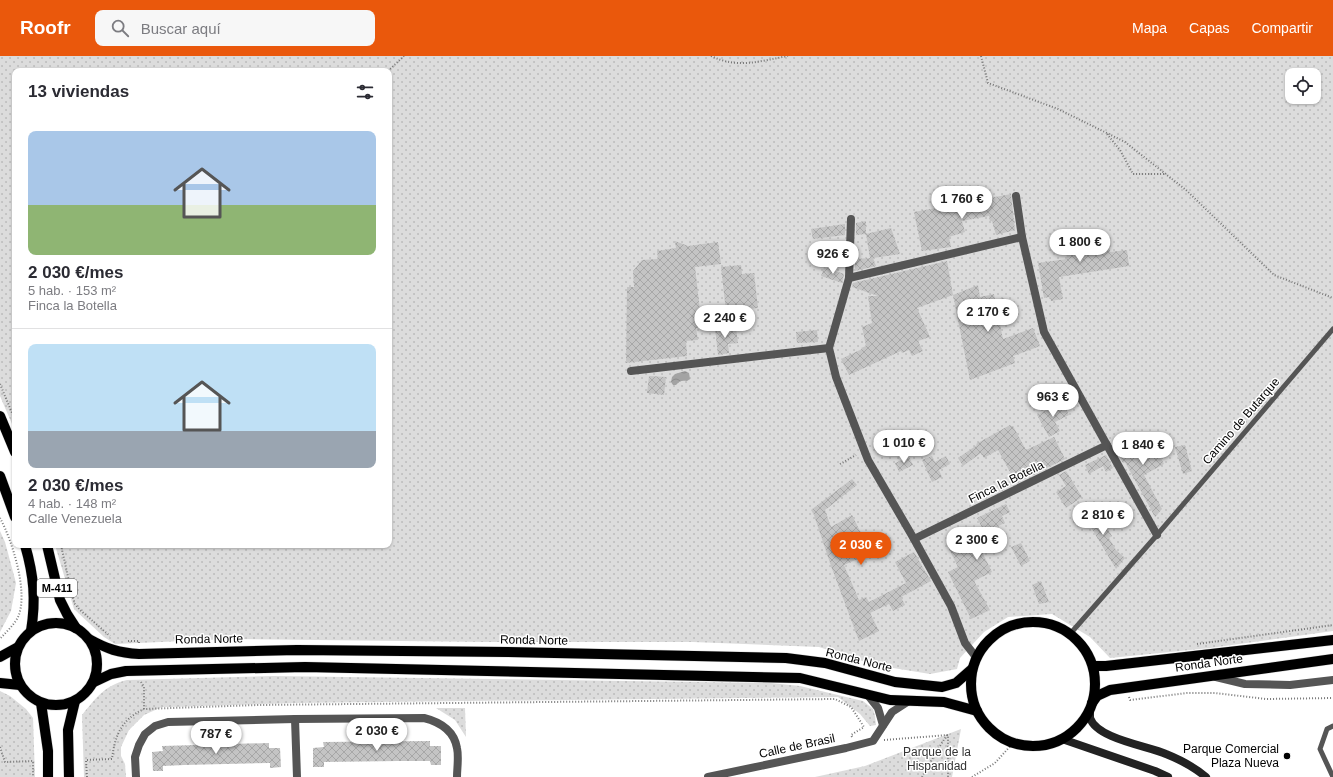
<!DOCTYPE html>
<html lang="es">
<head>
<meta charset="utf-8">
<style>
	:root { --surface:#fff; --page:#f7f7f7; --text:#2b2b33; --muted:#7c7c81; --line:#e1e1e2; --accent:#ea580c }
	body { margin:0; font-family:Arial,sans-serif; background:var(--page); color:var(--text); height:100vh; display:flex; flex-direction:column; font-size:15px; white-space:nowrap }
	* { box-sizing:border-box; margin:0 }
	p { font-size:13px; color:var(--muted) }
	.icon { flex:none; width:22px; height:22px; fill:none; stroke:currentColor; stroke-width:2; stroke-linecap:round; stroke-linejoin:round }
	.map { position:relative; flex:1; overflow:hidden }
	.sheet { position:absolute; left:12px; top:12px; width:380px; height:480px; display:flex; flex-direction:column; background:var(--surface); border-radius:8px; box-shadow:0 1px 3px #0004 }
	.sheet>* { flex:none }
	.fabs { position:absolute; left:1285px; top:12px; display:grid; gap:8px }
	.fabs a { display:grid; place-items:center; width:36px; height:36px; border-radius:8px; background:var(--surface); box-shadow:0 1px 3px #0004; font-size:20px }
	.price { position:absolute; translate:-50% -34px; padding:0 9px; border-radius:14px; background:#fff; color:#222; font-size:13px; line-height:26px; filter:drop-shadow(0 1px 2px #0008) }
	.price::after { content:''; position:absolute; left:50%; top:24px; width:12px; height:9px; margin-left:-6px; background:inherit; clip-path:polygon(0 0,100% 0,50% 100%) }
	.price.active { background:var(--accent); color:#fff }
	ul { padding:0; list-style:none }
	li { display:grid; align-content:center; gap:8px; height:212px; padding:0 16px }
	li+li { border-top:1px solid var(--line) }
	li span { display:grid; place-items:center; height:124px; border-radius:8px; color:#555 }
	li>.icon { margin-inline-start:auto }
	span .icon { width:72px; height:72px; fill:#fffc; stroke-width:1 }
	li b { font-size:17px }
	h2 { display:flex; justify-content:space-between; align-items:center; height:48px; padding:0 16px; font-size:17px }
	header { display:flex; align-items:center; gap:24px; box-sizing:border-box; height:56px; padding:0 20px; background:var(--accent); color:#fff }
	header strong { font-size:19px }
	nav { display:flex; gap:22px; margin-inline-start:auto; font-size:14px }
	.search { width:280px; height:36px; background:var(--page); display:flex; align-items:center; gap:10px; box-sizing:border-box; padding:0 14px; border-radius:8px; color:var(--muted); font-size:15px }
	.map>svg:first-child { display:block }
</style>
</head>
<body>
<header>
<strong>Roofr</strong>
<div class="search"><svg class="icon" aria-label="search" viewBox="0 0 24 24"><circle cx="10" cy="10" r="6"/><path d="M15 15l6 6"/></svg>Buscar aquí</div>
<nav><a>Mapa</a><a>Capas</a><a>Compartir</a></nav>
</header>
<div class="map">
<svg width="1333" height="721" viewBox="0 0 1333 721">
	<defs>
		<pattern id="grass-dots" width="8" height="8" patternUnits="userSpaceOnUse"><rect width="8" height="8" fill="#dcdcdc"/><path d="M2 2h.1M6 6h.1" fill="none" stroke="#bbb" stroke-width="1.8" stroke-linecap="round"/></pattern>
		<pattern id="water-waves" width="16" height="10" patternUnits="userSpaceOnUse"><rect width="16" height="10" fill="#a3a3a3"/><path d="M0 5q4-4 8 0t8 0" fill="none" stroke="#8b8b8b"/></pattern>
		<pattern id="building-cross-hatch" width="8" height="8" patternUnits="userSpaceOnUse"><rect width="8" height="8" fill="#c4c4c4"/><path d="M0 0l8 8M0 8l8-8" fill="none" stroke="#a7a7a7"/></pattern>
	</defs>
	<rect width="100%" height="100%" fill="#fff"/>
	<g fill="url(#grass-dots)" fill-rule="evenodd">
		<path d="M0,0H1333V575L1210,592L1110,602L1090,581L1052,558L1008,561L984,576L960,602L957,613L930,618L875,609L819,591L693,586H486L229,583L115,588L104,581L74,553L55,489H389V15H15V375L0,340ZM1292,19H1314V41H1292Z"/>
		<path d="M0,475L5,486L16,527L11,555L0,576Z"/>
		<path d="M273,620L771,627L800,630L863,645L873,653L875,660L876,669L870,670L860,658L838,641L295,647L170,651H162L144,659L129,674L121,691V700L125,708L126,721H84L82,659C96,642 105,629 127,624Z"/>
		<path d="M0,635L10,640L26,653L33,662L35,721H0Z"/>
		<path d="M436,652H465L466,681L455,664Z"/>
		<path d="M961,673L952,721H815L865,710Z"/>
	</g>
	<path fill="url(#water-waves)" d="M685,315L689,317L690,323L687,325C682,324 679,325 676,329H673L671,326L672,321L675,318Z"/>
	<g fill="url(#building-cross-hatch)">
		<path d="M1011,138L1015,174L996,179L992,165L990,166L989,160L962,165L965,176L949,181L951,191L922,195L914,156Z"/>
		<path d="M866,165V178L856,179V167Z"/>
		<path d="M845,168V179L813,183L811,173Z"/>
		<path d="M891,172L900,198L873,202L876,210L855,215V203L870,202L866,178Z"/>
		<path d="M1108,179L1110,196L1127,194L1129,210L1059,221L1063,243L1051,245L1050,241L1044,242L1038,207L1067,203L1065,189L1071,188V184Z"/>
		<path d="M675,185L688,190L718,186L721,208L695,211L702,272H696L698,284L686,285L687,300L626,307L627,231H634L633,215L642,204L658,203L657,195L676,192Z"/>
		<path d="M947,205L953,239L917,252L930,281L918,285L923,295L912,300L909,294L902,297L901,295L849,319L841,303L862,293L861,292L866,290L862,271L872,267L868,240H878L852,231L853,227Z"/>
		<path d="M741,209L742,218L754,217L758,252L726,255L721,211Z"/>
		<path d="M824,211L844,218L842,227L821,220Z"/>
		<path d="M978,229L980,241L994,238L995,244L1004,242L1008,256L998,259L1003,283L1033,272L1040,290L1013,300L1015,307L970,324L953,239Z"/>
		<path d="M726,271V273L736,272L738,287L728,288L729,297L718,299L715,272Z"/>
		<path d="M817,274L818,286L797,287L796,276Z"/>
		<path d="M649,320L666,321L664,339L647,337Z"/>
		<path d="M1062,346L1069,359L1055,366L1060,375L1049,381L1037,359Z"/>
		<path d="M1010,369L1011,370H1013L1026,394L1054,381L1065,403L1016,427L998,394L984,402L981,397L963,410L958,402L977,389L976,388Z"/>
		<path d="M1147,376L1164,408L1144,419L1162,453L1155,461L1125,406L1123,407L1116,394Z"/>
		<path d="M1185,389L1192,415L1183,418L1175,391Z"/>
		<path d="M1106,399L1113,412L1106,416L1103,410L1089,418L1085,409Z"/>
		<path d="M932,400L935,406L946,400L950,408L939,414L942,421L932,426L922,404Z"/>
		<path d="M909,401L913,409L899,416L895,407Z"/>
		<path d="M1066,415L1082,441L1066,452L1056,436L1066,430L1059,419Z"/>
		<path d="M852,423L857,429L825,454L831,471L852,459L871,497L844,509L859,544L866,541L869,546L906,527L895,506L914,496L931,525L901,541L905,549L893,555L889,548L870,557L879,575L859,585L831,510L814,459L811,454Z"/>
		<path d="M1006,448L1010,456L1002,460L1005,467L998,470L1006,486L982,496L992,516L974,525L990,554L971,563L948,516L958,511L949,493L984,475L977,462Z"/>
		<path d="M1089,448L1098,464L1101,462L1112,480L1109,482L1116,494L1125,502L1116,513L1080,453Z"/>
		<path d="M1021,487L1030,505L1021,510L1011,491Z"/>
		<path d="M1041,525L1049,546L1039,548L1032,529Z"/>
		<path d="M430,685V690H441V709H431L430,705H398L324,706V711H313V692L324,691L323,686Z"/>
		<path d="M269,687V692H280L281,711L270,712V707L184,709L163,710V715H153L152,696L163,695L162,690Z"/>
	</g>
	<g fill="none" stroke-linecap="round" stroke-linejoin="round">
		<g stroke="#dbdbdb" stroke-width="11">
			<g id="primary">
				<path d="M0,360L15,396"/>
				<path d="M0,420L15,461"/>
				<path d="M25,489C34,520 36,544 31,575"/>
				<path d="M47,489L60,544L67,558L76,572"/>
				<circle cx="1033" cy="628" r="62"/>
				<circle cx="56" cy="608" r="41"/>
				<path d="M89,583C107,593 119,597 139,598L297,594L508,596L786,602L825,607L895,626L942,631L956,627L972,613"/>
				<path d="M0,601L18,591"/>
				<path d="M1093,610H1106L1333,584"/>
				<path d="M94,626L111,618L126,615L305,611L800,622L890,644L944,646L977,655"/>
				<path d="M0,627L20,629"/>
				<path d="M41,647L48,695V721"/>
				<path d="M1092,647L1097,640L1110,634L1333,603"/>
				<path d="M69,721L68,674L75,645"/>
			</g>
		</g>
		<g stroke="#777" stroke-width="2" stroke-dasharray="1 2" stroke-linecap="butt">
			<path d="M711,0C738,13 760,5 788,0"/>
			<path d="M981,0L988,27L1058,53L1125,86L1186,134L1274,219L1333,242"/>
			<path d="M388,15L404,0"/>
			<path d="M1107,78L1120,94L1133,118H1165"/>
			<path d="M0,328L15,364"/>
			<path d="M840,408L856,399"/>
			<path d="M0,462C12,484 29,537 18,561C14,569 6,576 0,583"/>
			<path d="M61,489L72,539L75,548L80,554L110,580"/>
			<path d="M128,585H139V588"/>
			<path d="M1197,588L1333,569"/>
			<path d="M141,626L144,631V653"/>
			<path d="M1129,641L1130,644L1187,637H1215L1266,643L1333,642"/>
			<path d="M884,684L948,679V721"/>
			<path d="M0,691L5,706L33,705V721"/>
			<path d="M87,721L86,704L112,703C115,679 121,664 144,653L258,649L835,643L851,651L864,671L851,679L852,681"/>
			<path d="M922,721L938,693L947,679"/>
			<path d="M972,721L995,707L1013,687"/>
		</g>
		<g stroke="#555" stroke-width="5">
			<path d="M1070,578L1157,479L1333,273"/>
			<path d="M1333,721L1320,693L1327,673L1333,670"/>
		</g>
		<g stroke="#555" stroke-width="8">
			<path d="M1016,140L1022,181L1044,276L1157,479"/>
			<path d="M851,163L849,222L829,292L836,321L868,404L914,483L951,550L965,587L976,601"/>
			<path d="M849,222L1022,181"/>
			<path d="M631,315L829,292"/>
			<path d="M914,483L1107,389"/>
			<path d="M1216,621L1245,628L1290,629L1333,624"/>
			<path d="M867,638L878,652L883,669"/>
			<path d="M295,663L297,721"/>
			<path d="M136,721L135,701L139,689L145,678L155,670L168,666L295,663L424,662C440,666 454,675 457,692C459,701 457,712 457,721"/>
			<path d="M708,721L846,692L873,685L892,656L909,645"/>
		</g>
		<g stroke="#222" stroke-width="8">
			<path d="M1090,653C1090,655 1090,659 1090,662C1097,683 1148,690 1166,698C1181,704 1194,711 1206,721"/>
			<path d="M1062,683L1155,715L1168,721"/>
		</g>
		<use href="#primary" stroke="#000" stroke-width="10"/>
	</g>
	<circle fill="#000" stroke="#fff" stroke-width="1.5" cx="1287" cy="700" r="4"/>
	<g text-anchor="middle" stroke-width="3" stroke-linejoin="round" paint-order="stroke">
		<rect fill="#fff" stroke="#4c4c4c" stroke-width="1" x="37" y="523" width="40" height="18" rx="3"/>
		<g font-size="11" font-weight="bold" fill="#000">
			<text x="57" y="536">M-411</text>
		</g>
		<g font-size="12" fill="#000" stroke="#fff">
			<text transform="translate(1241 365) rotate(-49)" y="4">Camino de Butarque</text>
			<text transform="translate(1006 426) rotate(-26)" y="4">Finca la Botella</text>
			<text transform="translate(209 583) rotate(-1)" y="4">Ronda Norte</text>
			<text transform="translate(534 584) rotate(1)" y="4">Ronda Norte</text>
			<text transform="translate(859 604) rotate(14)" y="4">Ronda Norte</text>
			<text transform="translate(1209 607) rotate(-8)" y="4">Ronda Norte</text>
			<text transform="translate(797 690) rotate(-12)" y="4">Calle de Brasil</text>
		</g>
		<g font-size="12" fill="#000" stroke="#fff" text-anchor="end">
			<text x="1279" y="697">Parque Comercial<tspan x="1279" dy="14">Plaza Nueva</tspan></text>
		</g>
		<g font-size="12" fill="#333" stroke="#fff">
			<text x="937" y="700">Parque de la<tspan x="937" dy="14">Hispanidad</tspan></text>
		</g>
	</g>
</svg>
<div class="fabs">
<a><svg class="icon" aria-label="locate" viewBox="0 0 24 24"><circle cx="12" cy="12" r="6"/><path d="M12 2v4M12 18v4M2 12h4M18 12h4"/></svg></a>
</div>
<b class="price" style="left:962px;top:164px">1 760 €</b>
<b class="price" style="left:1080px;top:207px">1 800 €</b>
<b class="price" style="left:833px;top:219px">926 €</b>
<b class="price" style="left:988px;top:277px">2 170 €</b>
<b class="price" style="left:725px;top:283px">2 240 €</b>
<b class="price" style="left:1053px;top:362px">963 €</b>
<b class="price" style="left:904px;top:408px">1 010 €</b>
<b class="price" style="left:1143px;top:410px">1 840 €</b>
<b class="price" style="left:1103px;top:480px">2 810 €</b>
<b class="price" style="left:977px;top:505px">2 300 €</b>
<b class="price active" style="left:861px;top:510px">2 030 €</b>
<b class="price" style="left:377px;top:696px">2 030 €</b>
<b class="price" style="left:216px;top:699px">787 €</b>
<section class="sheet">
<h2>13 viviendas<svg class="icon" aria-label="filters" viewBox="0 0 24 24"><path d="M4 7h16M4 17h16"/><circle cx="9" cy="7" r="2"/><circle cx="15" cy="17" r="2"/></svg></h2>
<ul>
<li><span style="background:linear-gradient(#a9c7e8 60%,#8fb573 0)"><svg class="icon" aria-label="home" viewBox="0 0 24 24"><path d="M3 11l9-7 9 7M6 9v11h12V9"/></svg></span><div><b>2 030 €/mes</b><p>5 hab. · 153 m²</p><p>Finca la Botella</p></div></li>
<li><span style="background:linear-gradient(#bfe0f5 70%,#9aa5b1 0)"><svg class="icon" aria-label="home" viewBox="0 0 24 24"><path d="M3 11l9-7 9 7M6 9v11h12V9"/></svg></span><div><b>2 030 €/mes</b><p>4 hab. · 148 m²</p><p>Calle Venezuela</p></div></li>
</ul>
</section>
</div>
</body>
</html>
